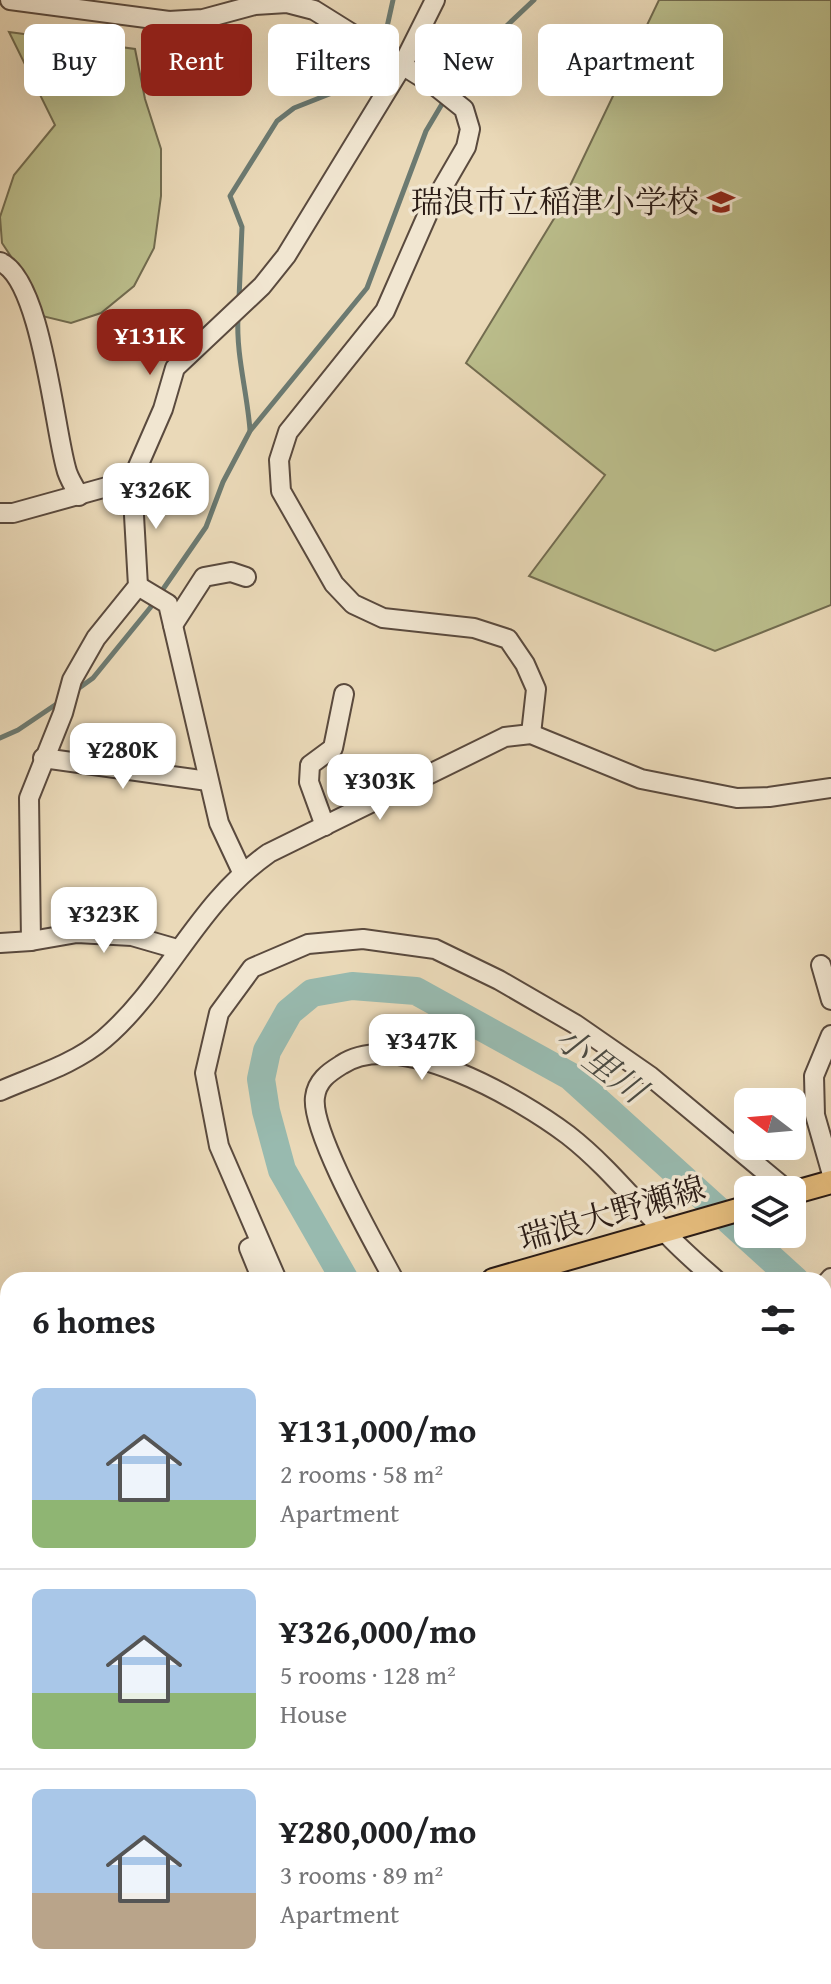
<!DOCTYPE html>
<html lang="en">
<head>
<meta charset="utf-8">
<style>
	:root { --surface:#fff; --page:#f6f6f6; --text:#202124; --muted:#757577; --line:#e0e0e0; --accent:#8f2418 }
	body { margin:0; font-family:"Gentium Book Plus","Noto Serif JP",serif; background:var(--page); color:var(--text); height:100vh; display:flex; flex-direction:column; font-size:30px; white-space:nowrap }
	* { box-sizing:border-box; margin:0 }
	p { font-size:26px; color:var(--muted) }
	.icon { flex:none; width:44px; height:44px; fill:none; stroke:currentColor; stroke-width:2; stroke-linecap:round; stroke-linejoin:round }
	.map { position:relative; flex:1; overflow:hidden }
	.drawer { position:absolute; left:0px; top:1272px; width:832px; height:712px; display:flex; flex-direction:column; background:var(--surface); border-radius:24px 24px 0 0; box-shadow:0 8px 32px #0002 }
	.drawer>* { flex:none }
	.hud { position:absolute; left:24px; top:24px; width:784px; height:72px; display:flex; gap:16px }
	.needle { width:52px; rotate:286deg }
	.tools { position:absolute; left:734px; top:1088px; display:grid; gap:16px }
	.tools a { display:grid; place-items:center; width:72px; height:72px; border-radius:12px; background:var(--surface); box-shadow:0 8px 32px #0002; font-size:40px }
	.price { position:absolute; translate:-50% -68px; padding:0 18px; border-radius:16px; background:#fff; color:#222; font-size:26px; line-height:52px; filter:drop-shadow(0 2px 4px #0008) }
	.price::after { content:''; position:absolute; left:50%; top:48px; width:24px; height:18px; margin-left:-12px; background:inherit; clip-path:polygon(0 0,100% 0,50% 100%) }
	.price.current { background:var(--accent); color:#fff }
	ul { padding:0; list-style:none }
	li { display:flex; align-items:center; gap:24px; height:200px; padding:0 32px }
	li+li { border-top:2px solid var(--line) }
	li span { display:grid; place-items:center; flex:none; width:224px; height:160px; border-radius:12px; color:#555 }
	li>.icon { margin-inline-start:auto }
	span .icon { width:96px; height:96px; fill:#fffc; stroke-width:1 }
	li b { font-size:34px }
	h2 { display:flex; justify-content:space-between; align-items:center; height:96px; padding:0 32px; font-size:34px }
	.tag { padding:0 28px; border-radius:12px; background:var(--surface); box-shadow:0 8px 32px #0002; font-size:28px; line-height:72px }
	.tag.current { background:var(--accent); color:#fff }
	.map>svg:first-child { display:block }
</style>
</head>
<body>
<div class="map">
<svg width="831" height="1984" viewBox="0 0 831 1984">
	<rect width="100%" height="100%" fill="#ead9b8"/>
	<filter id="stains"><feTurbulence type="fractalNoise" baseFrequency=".0025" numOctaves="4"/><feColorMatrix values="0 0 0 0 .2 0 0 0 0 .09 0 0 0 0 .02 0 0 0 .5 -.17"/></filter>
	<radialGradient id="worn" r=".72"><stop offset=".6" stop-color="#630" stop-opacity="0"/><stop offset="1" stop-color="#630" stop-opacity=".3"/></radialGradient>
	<g fill="#bbbe8c" stroke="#726c50" stroke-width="2">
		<path d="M659,0H831V605L715,651L529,576L605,475L466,363L555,217Z"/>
		<path d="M9,32L135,49L145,99L161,149V196L154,248L134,286L101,313L71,323L42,316L32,288L2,243L0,217L14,175L55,125Z"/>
		<path d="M824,1774L831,1775V1930L824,1933Z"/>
	</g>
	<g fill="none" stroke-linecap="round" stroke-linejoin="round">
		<g stroke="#6c7a71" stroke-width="5">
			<path d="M450,90L464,66L534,0"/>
			<path d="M239,299L242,227L230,196L277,121L294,108L332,93L361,63L387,27L393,0"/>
			<path d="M238,317C236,355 247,391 250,430"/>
			<path d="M75,691L93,678L150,608L206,527L223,482L250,431L367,288L426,131L445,99"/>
			<path d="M0,738L18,730L61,701"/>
		</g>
		<g stroke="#98baaf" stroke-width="28">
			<path d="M345,1280L282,1170L266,1111L261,1079L267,1051L289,1012L312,993L352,986L416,991L570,1076L795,1280"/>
			<path d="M824,1307L831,1313"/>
			<path d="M413,1984L415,1976"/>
		</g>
		<g stroke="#5a4a3e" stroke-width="22">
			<g id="minor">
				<path d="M10,0L169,21L203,19L255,5L287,3L314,10L434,85L464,109L470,129L466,147L429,211L385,311L288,432L279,460L281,491L334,584L353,604L383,618L474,628L508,639L525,664L536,689L531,734"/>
				<path d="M0,262C41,278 54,426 66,468C68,478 75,487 79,496"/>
				<path d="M0,513H13L132,480"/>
				<path d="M138,586L168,604L219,823L242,872"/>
				<path d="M173,625L204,577L231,572L246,577"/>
				<path d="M43,758L208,781"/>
				<path d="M325,826L309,782L310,765L333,748L344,694"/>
				<path d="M31,941L29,798L63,713L72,680L96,638L138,586L132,480L163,409L175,368L262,286L286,256L402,66L435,0"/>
				<path d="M0,943L31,941L77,933L132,936L177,949"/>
				<path d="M821,965L831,1000"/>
				<path d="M831,1035L814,1076L815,1115L831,1171"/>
				<path d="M0,1091C34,1076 75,1064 104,1039C168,984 196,904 269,853L505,737L531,734L641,779L737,798L769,797L831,788"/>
				<path d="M251,1247L249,1248L262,1280"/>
				<path d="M277,1280L219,1146L205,1073L219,1013L252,968L308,944L363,939L435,949L499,980L575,1024L650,1076L787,1190"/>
				<path d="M394,1280C376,1246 310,1131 315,1097C317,1081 328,1073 341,1065C398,1027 520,1099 568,1135C604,1163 632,1198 663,1230C679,1248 698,1264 716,1280"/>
				<path d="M824,1286L831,1278"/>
				<path d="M824,1530L831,1534"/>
				<path d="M0,1602L8,1603"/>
				<path d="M0,1954L8,1955"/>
				<path d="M104,1976L113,1984"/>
				<path d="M372,1984L376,1976"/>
			</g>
		</g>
		<g stroke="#2a1b15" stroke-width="26">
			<g id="major">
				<path d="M792,1193L831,1182"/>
				<path d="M493,1280L748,1207"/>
				<path d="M0,1471L8,1466"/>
			</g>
		</g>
		<use href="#minor" stroke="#f1e6d1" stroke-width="18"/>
		<use href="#major" stroke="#e5bc7c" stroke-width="22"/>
	</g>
	<defs>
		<g id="school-bare" transform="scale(2.16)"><path d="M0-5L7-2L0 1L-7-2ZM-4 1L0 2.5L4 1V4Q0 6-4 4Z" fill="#8f2418" stroke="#f1e6d1" stroke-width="2.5" paint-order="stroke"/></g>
	</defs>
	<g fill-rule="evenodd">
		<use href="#school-bare" x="721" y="202"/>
	</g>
	<g text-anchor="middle" stroke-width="7" stroke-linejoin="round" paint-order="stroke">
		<g font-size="32" fill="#2a1b15" stroke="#f1e6d1" text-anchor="end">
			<text x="699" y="213">瑞浪市立稲津小学校</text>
		</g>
		<g font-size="32" fill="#2a1b15" stroke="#f1e6d1">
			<text transform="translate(612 1213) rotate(-16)" y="11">瑞浪大野瀬線</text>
		</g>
		<g font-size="34" font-style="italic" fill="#4b4b43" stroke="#f1e6d1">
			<text transform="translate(601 1064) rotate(37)" y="12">小里川</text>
		</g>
	</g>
	<rect width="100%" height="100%" filter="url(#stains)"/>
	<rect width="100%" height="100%" fill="url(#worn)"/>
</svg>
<div class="tools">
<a><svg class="needle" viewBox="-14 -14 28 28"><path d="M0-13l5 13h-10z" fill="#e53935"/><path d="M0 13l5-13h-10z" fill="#757577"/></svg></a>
<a><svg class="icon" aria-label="layers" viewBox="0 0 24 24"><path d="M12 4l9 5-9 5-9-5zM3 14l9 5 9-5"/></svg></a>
</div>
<b class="price current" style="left:150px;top:377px">¥131K</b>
<b class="price" style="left:156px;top:531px">¥326K</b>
<b class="price" style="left:123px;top:791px">¥280K</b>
<b class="price" style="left:380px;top:822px">¥303K</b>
<b class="price" style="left:104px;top:955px">¥323K</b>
<b class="price" style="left:422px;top:1082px">¥347K</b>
<div class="hud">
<a class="tag">Buy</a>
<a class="tag current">Rent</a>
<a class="tag">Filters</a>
<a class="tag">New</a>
<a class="tag">Apartment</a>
</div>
<section class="drawer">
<h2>6 homes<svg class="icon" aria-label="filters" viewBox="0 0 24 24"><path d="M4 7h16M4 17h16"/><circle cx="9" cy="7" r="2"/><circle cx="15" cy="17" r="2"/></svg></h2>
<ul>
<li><span style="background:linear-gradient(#a9c7e8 70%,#8fb573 0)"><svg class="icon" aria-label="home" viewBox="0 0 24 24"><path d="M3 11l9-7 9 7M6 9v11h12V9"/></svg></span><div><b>¥131,000/mo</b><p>2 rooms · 58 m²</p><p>Apartment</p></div></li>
<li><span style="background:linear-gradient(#a9c7e8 65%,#8fb573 0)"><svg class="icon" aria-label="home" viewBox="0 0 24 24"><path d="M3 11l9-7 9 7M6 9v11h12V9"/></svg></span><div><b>¥326,000/mo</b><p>5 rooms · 128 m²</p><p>House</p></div></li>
<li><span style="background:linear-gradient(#a9c7e8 65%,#b9a48a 0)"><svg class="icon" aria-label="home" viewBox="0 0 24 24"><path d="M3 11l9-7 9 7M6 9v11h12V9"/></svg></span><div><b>¥280,000/mo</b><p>3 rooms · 89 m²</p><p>Apartment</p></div></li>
</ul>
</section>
</div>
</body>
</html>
